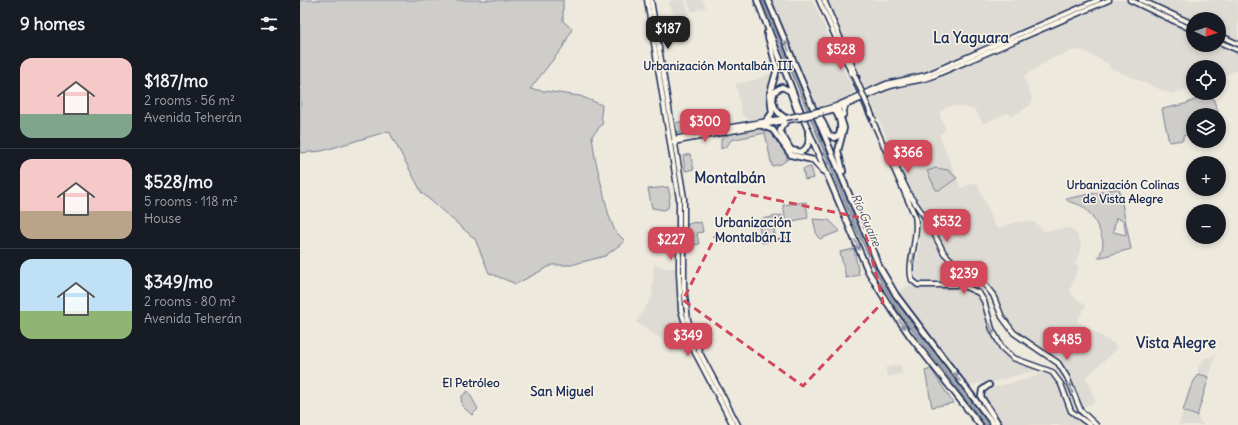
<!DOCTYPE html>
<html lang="en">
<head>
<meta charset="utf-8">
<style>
	:root { --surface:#171b24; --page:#242831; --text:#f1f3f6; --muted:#9ea1a6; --line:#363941; --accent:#d1495b }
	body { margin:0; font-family:Delius,sans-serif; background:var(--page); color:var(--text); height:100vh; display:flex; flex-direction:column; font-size:15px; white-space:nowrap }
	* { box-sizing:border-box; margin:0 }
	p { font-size:13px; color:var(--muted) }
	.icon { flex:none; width:22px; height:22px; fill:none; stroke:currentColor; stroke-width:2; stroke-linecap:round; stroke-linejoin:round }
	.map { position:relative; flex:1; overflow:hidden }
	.details { display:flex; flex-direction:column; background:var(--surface); width:300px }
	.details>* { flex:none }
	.needle { width:26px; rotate:93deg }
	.controls { position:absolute; left:886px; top:12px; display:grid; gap:8px }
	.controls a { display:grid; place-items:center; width:40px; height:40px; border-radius:50%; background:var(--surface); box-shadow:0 2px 6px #0003; font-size:20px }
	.price { position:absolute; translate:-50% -34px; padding:0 9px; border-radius:8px; background:var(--accent); color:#fff; font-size:13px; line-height:26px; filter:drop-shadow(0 1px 2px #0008) }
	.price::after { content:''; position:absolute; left:50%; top:24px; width:12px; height:9px; margin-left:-6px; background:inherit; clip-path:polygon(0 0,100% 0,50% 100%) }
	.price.active { background:#222; color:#fff }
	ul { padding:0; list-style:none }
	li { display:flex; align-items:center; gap:12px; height:100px; padding:0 20px }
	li+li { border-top:1px solid var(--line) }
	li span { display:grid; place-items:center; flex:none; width:112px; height:80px; border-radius:12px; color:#555 }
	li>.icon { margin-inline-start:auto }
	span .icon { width:48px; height:48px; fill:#fffc; stroke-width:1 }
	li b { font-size:17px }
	h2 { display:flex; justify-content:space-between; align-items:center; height:48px; padding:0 20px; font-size:17px }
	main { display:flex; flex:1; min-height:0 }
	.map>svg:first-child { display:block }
</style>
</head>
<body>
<main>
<section class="details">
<h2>9 homes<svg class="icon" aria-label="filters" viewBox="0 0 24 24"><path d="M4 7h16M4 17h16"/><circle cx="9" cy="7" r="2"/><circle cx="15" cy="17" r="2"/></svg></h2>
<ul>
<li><span style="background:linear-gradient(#f6c9c9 70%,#7fa58c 0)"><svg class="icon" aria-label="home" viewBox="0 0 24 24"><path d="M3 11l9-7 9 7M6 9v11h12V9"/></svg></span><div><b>$187/mo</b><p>2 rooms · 56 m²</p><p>Avenida Teherán</p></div></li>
<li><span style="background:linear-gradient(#f6c9c9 65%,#b9a48a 0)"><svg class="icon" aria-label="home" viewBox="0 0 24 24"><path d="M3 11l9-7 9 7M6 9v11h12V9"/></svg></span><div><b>$528/mo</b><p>5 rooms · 118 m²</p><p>House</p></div></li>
<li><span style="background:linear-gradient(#bfe0f5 65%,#8fb573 0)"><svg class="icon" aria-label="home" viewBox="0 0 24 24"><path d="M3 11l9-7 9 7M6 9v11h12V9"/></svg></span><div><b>$349/mo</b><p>2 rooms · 80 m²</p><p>Avenida Teherán</p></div></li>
</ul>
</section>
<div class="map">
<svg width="938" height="425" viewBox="0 0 938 425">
	<rect width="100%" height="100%" fill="#eee9dd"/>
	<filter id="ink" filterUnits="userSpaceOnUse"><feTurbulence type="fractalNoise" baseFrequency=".025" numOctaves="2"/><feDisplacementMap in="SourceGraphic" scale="8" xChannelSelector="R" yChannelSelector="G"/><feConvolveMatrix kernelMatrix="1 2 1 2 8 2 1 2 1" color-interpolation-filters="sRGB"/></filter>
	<g filter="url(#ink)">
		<g fill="#dedbd4" fill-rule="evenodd">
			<path d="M374,0H384L389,14L375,19L369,2Z"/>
			<path d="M387,0H403L406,7L392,12Z"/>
			<path d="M470,0H512L556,97L518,111L515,109Z"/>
			<path d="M527,0H938V70L919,77V67H893V87L885,90L871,94L808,67L809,64L784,51L774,50L761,56L754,57L724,76L732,99L731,105L711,117L708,113L683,124L675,110L660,106H649L640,112V116L646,130L639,135L661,188L677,182L695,226L699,228L717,222L729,221L736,223L743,231L770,228L777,234L782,248L775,263L779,266L770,290L774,297L786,305L777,321L814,344L816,347L815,351L786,377L796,402L783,407L760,362L742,350L743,349L724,338L711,325L696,294L680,275L674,283L669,284L620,281L617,279L615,271L620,242L621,223L619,219L622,217L627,218L628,216L612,193L597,161ZM893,19H919V45H893Z"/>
			<path d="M477,71L470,90L472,112L466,118L452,121L448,119L442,115L436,84L455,80Z"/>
			<path d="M354,264L366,268H377L381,318L394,356L391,359L336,322L352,297Z"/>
			<path d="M609,285L617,287H657L677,294L682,302L686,324L701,349L709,357L741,369L693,382L678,383L668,387L599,291Z"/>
			<path d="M916,354L909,377L898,374V367L906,357L910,358Z"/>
			<path d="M600,364L602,374L588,377L585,368Z"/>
			<path d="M746,372L751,373L761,388L770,412L777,419L788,425H702L684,397L683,393L686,389L727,379Z"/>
			<path d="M883,411L897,416L903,425H879Z"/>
		</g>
		<g fill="#cfcdca" stroke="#757e94" fill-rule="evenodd">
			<path d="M0,0H263V21L272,29L263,47L230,89L280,96L302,105L301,116L303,123L292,136L295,158L309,216L315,231L325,241L305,256L271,265H252L216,284L189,273L175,239L122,193L89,131L22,151L0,153Z"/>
			<path d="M911,93L919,115H893V133L883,136V140L869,142L862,109L885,104Z"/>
			<path d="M413,114L416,126L377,133L375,123Z"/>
			<path d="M460,125C477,134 479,144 488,159L481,164L472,166L465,133L431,140L427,146L421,149V140L426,133Z"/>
			<path d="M390,154L394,169L385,171L383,156Z"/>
			<path d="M511,167L514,178L505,180L503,169Z"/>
			<path d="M636,168L648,170L657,178L640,190H636L627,171Z"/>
			<path d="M368,187L370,196L368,208L364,210L352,208L348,189Z"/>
			<path d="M819,188L831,249L798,258C801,253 803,249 803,243C802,232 792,213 783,207C777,202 770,204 766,199ZM816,218L824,221L826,235L813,232Z"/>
			<path d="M506,202L508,218L486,222L483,205Z"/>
			<path d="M482,215V217L472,220L476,239L488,237V238L462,243L458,220Z"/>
			<path d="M513,219L529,220L540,231L520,239L517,236Z"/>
			<path d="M395,222V223L401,222L403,232L397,233L399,244L388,246L386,225Z"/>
			<path d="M554,249L559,275L546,278L540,252Z"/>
			<path d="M631,369L653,403L632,407L625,371Z"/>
			<path d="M898,374L909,377L897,416L883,411L890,389Z"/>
			<path d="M168,391L178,409L172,415L162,406L161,397Z"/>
		</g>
		<path fill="#a2a7af" stroke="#6c778f" d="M462,0H467L529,156L579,270L593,296L690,425H685L600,314L582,284L554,225Z"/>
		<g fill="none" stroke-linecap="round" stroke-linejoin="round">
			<g stroke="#1b2f5e" stroke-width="7">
				<g id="major">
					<path d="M347,0L379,199V273L381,310L391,345L433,425"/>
					<path d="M351,0L384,198V288L388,320L400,353L438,425"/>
					<path d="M519,0L615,216C620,236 606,264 612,280L618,285H661L679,293L684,301L692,329L702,348L713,358L752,372L761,384L771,411L790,425"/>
					<path d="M524,0L557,77"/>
					<path d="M830,0L893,30"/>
					<path d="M841,0L893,24"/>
					<path d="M919,35L938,44"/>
					<path d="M919,42L938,50"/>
					<path d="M523,110L536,106L586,84L626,75L798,0"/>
					<path d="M521,113C544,108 564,97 585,88C600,82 616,82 631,77L809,0"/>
					<path d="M408,131L486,118"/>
					<path d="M375,139L392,135"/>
					<path d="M373,142L500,118"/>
					<path d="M592,159L610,196L627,220L644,253L659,268L676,276L683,282L693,295L702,317L714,333L758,363L767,377L781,411L796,425"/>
				</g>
			</g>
			<g stroke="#1b2f5e" stroke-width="8">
				<g id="highway">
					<path d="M457,0L504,120L568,271L588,304L610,336L680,425"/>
					<path d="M468,0L579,266L596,295L694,425"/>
					<path d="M538,109L544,128L538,151L543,171"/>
					<path d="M517,111L529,135L535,138L539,135C542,127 540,116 534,110"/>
					<path d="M543,115L545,106"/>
					<path d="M486,118C475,113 470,101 475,91L482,87L490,91L500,118"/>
					<path d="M488,120L482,126L480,131L491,150L501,152C509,148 510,141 508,133"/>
					<path d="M466,121L472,113L470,93L477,69L467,33"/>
					<path d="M460,125L473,130L491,155L513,160L523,171"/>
					<path d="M689,385L682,390L681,397L699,425"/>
				</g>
			</g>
			<use href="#major" stroke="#fcf5e5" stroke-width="4"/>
			<use href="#highway" stroke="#fcf5e5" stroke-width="4.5"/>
			<g stroke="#1b2f5e" stroke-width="7" stroke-linecap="butt">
				<g id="major-bridge">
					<path d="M554,74L574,120"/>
					<path d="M486,118L523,110"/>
					<path d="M500,118L521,113"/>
				</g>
			</g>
			<use href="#major-bridge" stroke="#fcf5e5" stroke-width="4"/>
		</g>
		<defs><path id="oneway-solid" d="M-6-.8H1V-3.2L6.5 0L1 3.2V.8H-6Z"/></defs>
		<g fill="#8c92a2">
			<use href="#oneway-solid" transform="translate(487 46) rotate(-112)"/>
			<use href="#oneway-solid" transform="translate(557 245) rotate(67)"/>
			<use href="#oneway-solid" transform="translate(613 259) rotate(97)"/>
			<use href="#oneway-solid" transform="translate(602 324) rotate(55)"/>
			<use href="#oneway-solid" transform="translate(692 329) rotate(69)"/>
			<use href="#oneway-solid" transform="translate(657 377) rotate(-127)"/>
			<use href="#oneway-solid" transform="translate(771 388) rotate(-110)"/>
		</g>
	</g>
	<path fill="none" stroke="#d1495b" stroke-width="3" stroke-dasharray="8 5" stroke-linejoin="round" d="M438,192L562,218L583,302L503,386L383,300Z"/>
	<g text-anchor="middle" stroke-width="3" stroke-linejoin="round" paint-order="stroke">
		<g font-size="12" font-weight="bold" fill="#1b2f5e" stroke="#fcf5e5">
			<text x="418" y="70">Urbanización Montalbán III</text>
			<text x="823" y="189">Urbanización Colinas<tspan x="823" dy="14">de Vista Alegre</tspan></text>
			<text x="171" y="387">El Petróleo</text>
		</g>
		<g font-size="12" font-style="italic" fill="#445376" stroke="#fcf5e5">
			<text transform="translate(566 220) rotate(66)" y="4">Río Guaire</text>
		</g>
		<g font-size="13" font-weight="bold" fill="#1b2f5e" stroke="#fcf5e5">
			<text x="453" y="227">Urbanización<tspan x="453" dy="15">Montalbán II</tspan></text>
			<text x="262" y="396">San Miguel</text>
		</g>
		<g font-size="15" font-weight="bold" fill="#1b2f5e" stroke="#fcf5e5">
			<text x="671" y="43">La Yaguara</text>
			<text x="430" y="183">Montalbán</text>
			<text x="876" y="348">Vista Alegre</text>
		</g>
	</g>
</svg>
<div class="controls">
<a><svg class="needle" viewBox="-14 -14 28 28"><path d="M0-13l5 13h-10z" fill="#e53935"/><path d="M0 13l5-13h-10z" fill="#9ea1a6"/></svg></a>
<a><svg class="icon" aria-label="locate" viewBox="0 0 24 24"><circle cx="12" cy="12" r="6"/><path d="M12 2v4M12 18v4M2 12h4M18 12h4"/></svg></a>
<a><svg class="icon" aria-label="layers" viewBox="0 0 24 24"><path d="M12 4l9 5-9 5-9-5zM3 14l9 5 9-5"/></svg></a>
<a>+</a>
<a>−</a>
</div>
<b class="price active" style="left:368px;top:50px">$187</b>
<b class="price" style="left:541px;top:71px">$528</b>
<b class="price" style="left:405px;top:143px">$300</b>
<b class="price" style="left:608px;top:174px">$366</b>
<b class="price" style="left:647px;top:243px">$532</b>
<b class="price" style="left:371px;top:261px">$227</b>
<b class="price" style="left:664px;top:295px">$239</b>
<b class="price" style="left:388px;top:357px">$349</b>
<b class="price" style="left:767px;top:361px">$485</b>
</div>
</main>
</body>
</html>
